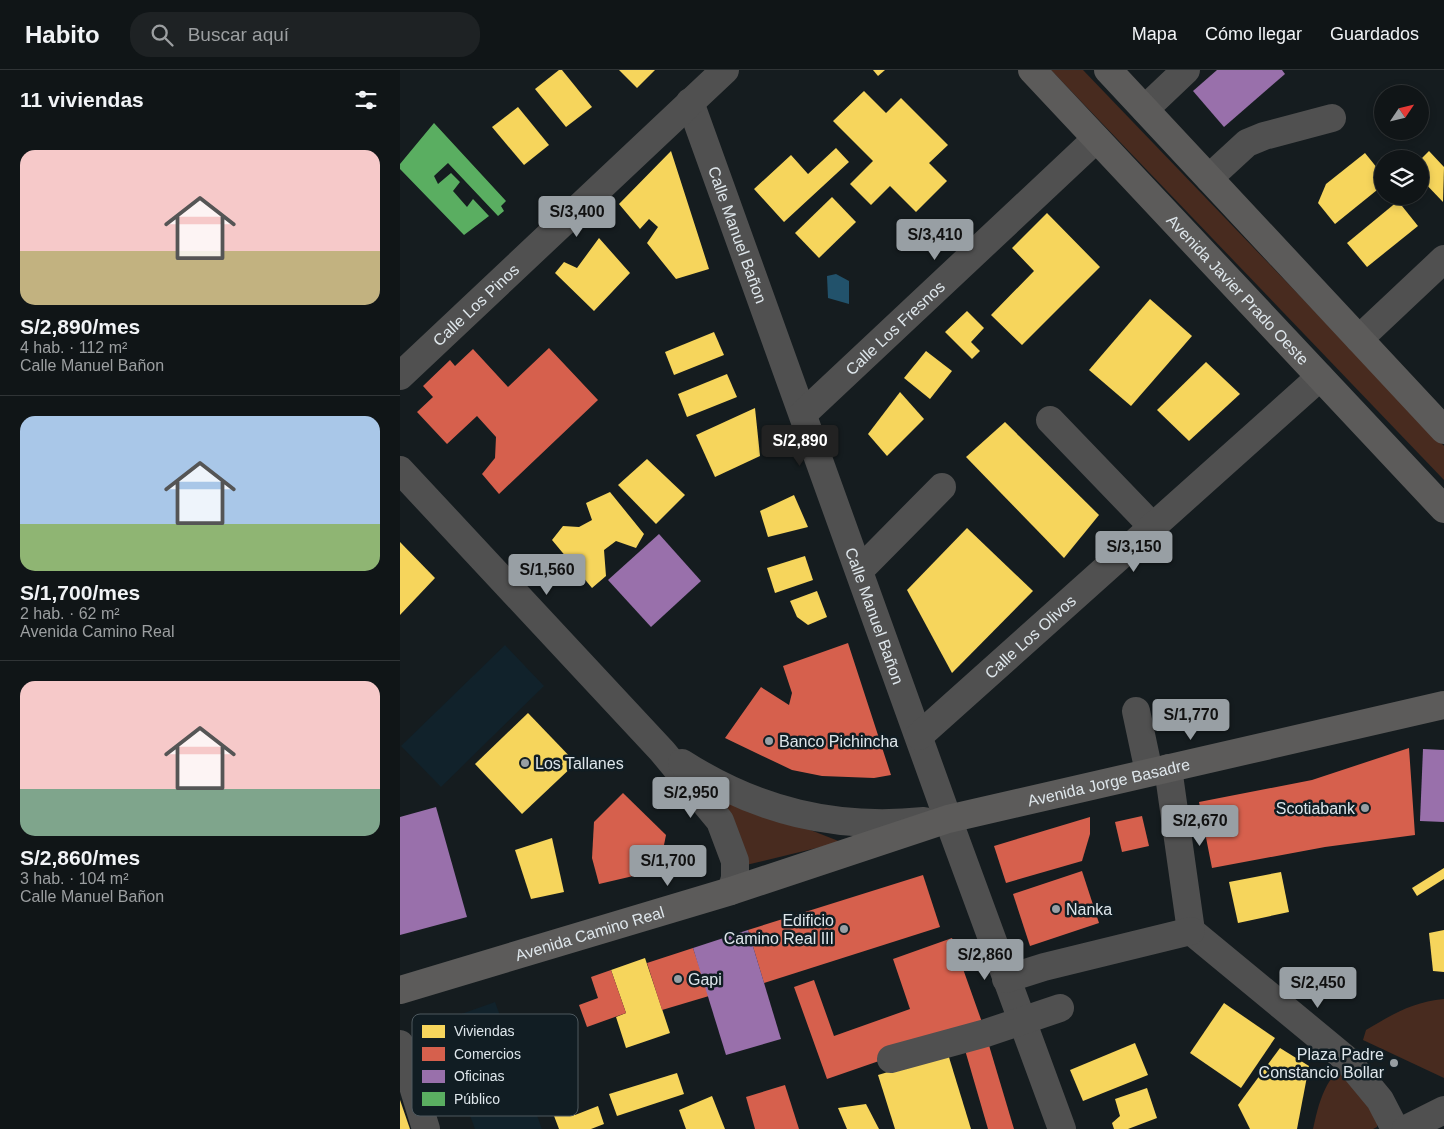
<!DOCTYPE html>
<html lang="es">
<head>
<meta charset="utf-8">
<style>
	:root { --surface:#101517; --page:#1e2224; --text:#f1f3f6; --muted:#9c9fa1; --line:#303436; --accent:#989fa4 }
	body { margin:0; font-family:Arial,sans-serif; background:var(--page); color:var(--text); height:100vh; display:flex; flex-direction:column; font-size:19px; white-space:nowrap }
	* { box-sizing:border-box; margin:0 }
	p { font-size:16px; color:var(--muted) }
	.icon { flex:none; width:28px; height:28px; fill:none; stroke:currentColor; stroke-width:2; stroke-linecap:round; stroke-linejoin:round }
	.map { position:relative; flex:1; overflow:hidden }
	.panel { display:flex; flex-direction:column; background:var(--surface); width:400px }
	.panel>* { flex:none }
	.needle { width:32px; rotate:55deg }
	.buttons { position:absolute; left:974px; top:15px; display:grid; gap:10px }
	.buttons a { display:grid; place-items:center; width:55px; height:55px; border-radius:50%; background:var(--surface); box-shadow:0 2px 8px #0003,0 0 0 1px var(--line); font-size:25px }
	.price { position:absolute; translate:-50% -42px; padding:0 11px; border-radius:5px; background:var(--accent); color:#111; font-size:16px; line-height:32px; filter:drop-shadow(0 1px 2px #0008) }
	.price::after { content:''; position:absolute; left:50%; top:30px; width:15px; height:11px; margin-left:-8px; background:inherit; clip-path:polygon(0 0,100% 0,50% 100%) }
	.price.current { background:#222; color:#fff }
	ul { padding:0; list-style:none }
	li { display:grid; align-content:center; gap:10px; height:265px; padding:0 20px }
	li+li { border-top:1px solid var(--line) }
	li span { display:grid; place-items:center; height:155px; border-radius:15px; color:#555 }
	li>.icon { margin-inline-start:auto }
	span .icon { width:90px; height:90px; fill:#fffc; stroke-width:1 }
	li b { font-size:21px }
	h2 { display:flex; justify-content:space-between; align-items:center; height:60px; padding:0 20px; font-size:21px }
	header { display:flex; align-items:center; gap:30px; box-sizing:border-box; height:70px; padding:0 25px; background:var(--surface); border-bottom:1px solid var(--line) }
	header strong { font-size:24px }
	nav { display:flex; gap:28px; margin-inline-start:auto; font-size:18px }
	.search { width:350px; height:45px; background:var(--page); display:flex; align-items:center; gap:12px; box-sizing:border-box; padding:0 18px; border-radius:20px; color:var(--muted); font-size:19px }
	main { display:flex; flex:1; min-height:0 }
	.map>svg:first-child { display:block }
</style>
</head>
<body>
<header>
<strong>Habito</strong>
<div class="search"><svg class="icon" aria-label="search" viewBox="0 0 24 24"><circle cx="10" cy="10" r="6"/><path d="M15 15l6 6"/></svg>Buscar aquí</div>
<nav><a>Mapa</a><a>Cómo llegar</a><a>Guardados</a></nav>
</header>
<main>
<section class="panel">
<h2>11 viviendas<svg class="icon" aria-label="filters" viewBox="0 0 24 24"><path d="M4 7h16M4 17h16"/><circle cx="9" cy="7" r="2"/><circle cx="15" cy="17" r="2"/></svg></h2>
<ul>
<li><span style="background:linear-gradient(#f6c9c9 65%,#c2b280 0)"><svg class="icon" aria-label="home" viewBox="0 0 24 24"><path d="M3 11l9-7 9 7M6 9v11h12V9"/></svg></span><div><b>S/2,890/mes</b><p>4 hab. · 112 m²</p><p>Calle Manuel Bañon</p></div></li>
<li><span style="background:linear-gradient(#a9c7e8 70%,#8fb573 0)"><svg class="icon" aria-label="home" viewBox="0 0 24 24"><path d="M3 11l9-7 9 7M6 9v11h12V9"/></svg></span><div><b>S/1,700/mes</b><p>2 hab. · 62 m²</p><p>Avenida Camino Real</p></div></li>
<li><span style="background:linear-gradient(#f6c9c9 70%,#7fa58c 0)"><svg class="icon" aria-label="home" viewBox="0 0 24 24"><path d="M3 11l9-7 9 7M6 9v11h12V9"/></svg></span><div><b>S/2,860/mes</b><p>3 hab. · 104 m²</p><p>Calle Manuel Bañon</p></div></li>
</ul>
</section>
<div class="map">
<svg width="1044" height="1059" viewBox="0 0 1044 1059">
	<rect width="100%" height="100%" fill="#151c1f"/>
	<g fill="#11222b">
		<path d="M105,575L144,616L41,717L1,676Z"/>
		<path d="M95,932L142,1059H75L36,953Z"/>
	</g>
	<g fill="#482b1f">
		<path d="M651,0H683L1044,376V410Z"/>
		<path d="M303,718L441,772L346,795Z"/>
		<path d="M1044,929V1008L963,970L966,960C993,944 1012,932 1044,929Z"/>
		<path d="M940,998L978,1050L977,1057L973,1059H913C918,1036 923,1015 940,998Z"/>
	</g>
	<path fill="#22526b" d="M436,204L449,211V234L428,228L427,206Z"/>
	<g fill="#f6d55c">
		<path d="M159,0H162L192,37L166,57L135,19Z"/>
		<path d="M219,0H255L237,18Z"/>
		<path d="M473,0H485L478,6Z"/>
		<path d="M464,21L486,43L501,28L548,75L529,93L547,111L516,142L490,116L471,135L450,114L473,91L433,51Z"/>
		<path d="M118,37L149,75L124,95L92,57Z"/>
		<path d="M436,78L449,92L384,152L354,119L391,85L408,104Z"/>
		<path d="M271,81L309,199L276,209L247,173L258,157L249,149L240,159L219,134Z"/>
		<path d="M1029,81L1044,97L1043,132L1020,108V90Z"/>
		<path d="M965,83L982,104V116L935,154L918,133L926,114Z"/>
		<path d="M432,127L456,152L419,188L395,163Z"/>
		<path d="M998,131L1018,156L967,197L947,173Z"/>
		<path d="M647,143L700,197L622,275L591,245L634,201L612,178Z"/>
		<path d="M199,168L230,203L194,241L155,203L164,192L177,198Z"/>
		<path d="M750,229L792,266L731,336L689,300Z"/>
		<path d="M567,241L584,258L571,272L580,281L572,289L545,262Z"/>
		<path d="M314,262L324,285L274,305L265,282Z"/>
		<path d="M526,281L552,301L530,329L504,308Z"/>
		<path d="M806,292L840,324L789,371L757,340Z"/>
		<path d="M327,304L337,327L287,347L278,324Z"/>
		<path d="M500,322L524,349L487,386L468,364Z"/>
		<path d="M355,338L360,386L315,407L296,365Z"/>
		<path d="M605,352L699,445L664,488L566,387Z"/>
		<path d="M247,389L285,425L256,454L218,415Z"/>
		<path d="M210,422L244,464L236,478L216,471L204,480L206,506L192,518L152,470L163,456L179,457L192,450L186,433Z"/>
		<path d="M394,425L408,457L368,467L360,441Z"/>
		<path d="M567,458L633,521L552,603L507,520Z"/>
		<path d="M0,472L35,508L0,545Z"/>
		<path d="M405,486L413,510L375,523L367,498Z"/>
		<path d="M417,521L427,547L408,555L397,547L390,531Z"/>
		<path d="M128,643L176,693L122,744L75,694Z"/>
		<path d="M152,768L164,822L131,829L115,780Z"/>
		<path d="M1044,798V809L1017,826L1012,818Z"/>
		<path d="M881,802L889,842L838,853L829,812Z"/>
		<path d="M1044,860V902L1033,901L1029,863Z"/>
		<path d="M245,888L270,963L226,978L216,947L226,943L211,900Z"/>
		<path d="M824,933L875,968L841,1018L790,983Z"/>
		<path d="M735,973L748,1005L683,1031L670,1000Z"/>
		<path d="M880,978L909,996L897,1059H850L838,1035Z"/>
		<path d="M548,984L571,1059H495L478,1005Z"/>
		<path d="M277,1003L284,1024L217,1046L209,1024Z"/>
		<path d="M747,1018L757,1048L728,1059H714L712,1053L720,1046L715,1029Z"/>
		<path d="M312,1026L325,1059H286L279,1040Z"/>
		<path d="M0,1030L10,1059H0Z"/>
		<path d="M170,1031L175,1045L198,1036L204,1054L191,1059H159L151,1038Z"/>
		<path d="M466,1034L479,1059H447L438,1038Z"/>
	</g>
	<g fill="#d6604d">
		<path d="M149,278L198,330L99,424L82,404L95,388L96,367L77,346L47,374L17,342L33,327L23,316L50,290L55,296L73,279L108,317Z"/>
		<path d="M448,573L491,705L474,708L422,706L392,700L325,668L361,617L389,635L392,623L383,596Z"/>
		<path d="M1009,678L1015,765L925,777L812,798L799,732L912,710Z"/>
		<path d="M223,723L266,765L259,800L199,814L192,788L194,752Z"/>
		<path d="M742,746L749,776L722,782L715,752Z"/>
		<path d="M690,747V764L682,791L606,813L594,776Z"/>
		<path d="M682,801L699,853L630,876L613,824Z"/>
		<path d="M523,805L540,857L364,913L348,860Z"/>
		<path d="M552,868L583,955L427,1009L394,917L414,910L434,966L510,939L493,889Z"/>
		<path d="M293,878L309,926L262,940L247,893Z"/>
		<path d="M211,900L226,943L187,957L179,935L198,928L191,907Z"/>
		<path d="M588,972L614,1059H588L565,980Z"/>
		<path d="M385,1015L399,1059H355L346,1027Z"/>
	</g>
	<g fill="#9970ab">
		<path d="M817,0H882L885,4L824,57L793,21Z"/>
		<path d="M259,464L301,511L251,557L208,510Z"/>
		<path d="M1023,679L1044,680V752L1020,751Z"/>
		<path d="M36,737L67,847L0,865V747Z"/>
		<path d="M348,860L381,969L326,985L293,878Z"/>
	</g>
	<path fill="#5aae61" d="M34,53L106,131L101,136L104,141L98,146L48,93L34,106L38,114L51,103L60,112L53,121L67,137L73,129L89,146L64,165L0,99V94Z"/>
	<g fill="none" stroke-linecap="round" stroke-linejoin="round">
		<g stroke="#505050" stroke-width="28">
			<path id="s1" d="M290,32L548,749L662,1059"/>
			<path d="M745,39L786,0"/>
			<path d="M809,108L847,73L864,66L932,48"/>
			<path d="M959,269L1044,189"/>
			<path id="s2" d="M0,306L325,0"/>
			<path id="s3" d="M403,344L696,69"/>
			<path d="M650,350L753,457"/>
			<path d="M0,400L262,681L320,751L335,791V808L331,821"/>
			<path d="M460,500L542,417"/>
			<path d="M736,641L749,702"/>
			<path id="s4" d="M519,666L920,307"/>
			<path d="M282,693C357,741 435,760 524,751"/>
			<path d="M768,698L791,861L946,989L980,1030L995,1059"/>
			<path d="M606,909L644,897L791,861"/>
			<path d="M0,974L26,1059"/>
			<path d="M491,989L586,963L660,938"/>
			<path d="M1006,1059L1044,1040"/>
		</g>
		<g stroke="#5c5b5a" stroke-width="28">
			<path id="s5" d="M632,0L1044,439"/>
			<path d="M708,0L1044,360"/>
			<path id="s6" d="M0,920L331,821L548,749L1044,635"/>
		</g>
	</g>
	<g fill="#989fa4" stroke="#111d23" stroke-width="2">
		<circle cx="369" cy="671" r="5"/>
		<circle cx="125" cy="693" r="5"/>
		<circle cx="965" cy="738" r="5"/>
		<circle cx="656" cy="839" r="5"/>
		<circle cx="444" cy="859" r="5"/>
		<circle cx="278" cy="909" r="5"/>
		<circle cx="994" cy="993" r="5"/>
	</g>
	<g text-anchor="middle" stroke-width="5" stroke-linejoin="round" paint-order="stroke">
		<g font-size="16" fill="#dee6eb" stroke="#111d23">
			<text dy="6" stroke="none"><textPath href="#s1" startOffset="141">Calle Manuel Bañon</textPath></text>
			<text dy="6" stroke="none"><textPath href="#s5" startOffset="301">Avenida Javier Prado Oeste</textPath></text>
			<text dy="6" stroke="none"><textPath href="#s2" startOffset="104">Calle Los Pinos</textPath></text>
			<text dy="6" stroke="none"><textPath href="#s3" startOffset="126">Calle Los Fresnos</textPath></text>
			<text dy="6" stroke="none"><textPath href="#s1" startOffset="546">Calle Manuel Bañon</textPath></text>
			<text dy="6" stroke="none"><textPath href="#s4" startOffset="149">Calle Los Olivos</textPath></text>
			<text dy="6" stroke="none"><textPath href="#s6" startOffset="739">Avenida Jorge Basadre</textPath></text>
			<text dy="6" stroke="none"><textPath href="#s6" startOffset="198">Avenida Camino Real</textPath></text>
		</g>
		<g font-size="16" fill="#dee6eb" stroke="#111d23" text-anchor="start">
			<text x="379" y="677">Banco Pichincha</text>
			<text x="135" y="699">Los Tallanes</text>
			<text x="955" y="744" text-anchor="end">Scotiabank</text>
			<text x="666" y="845">Nanka</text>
			<text x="434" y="856" text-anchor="end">Edificio<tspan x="434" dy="18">Camino Real III</tspan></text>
			<text x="288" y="915">Gapi</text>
			<text x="984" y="990" text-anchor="end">Plaza Padre<tspan x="984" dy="18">Constancio Bollar</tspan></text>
		</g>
	</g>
	<rect x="12" y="944" width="166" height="102" rx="8" fill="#111d23" stroke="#4e595f" stroke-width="1"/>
	<rect x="22" y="955" width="23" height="13" fill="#f6d55c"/>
	<rect x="22" y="977" width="23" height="14" fill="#d6604d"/>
	<rect x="22" y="1000" width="23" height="13" fill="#9970ab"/>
	<rect x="22" y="1022" width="23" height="14" fill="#5aae61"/>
	<g font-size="14" fill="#dee6eb">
		<text x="54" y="966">Viviendas</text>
		<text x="54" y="989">Comercios</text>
		<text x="54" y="1011">Oficinas</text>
		<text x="54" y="1034">Público</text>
	</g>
</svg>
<div class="buttons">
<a><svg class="needle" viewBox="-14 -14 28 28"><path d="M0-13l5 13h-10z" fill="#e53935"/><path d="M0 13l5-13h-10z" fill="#9c9fa1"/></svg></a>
<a><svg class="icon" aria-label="layers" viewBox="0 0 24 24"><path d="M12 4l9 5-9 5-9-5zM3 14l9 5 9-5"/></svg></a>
</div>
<b class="price" style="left:177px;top:168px">S/3,400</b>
<b class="price" style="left:535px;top:191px">S/3,410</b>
<b class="price current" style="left:400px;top:397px">S/2,890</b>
<b class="price" style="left:734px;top:503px">S/3,150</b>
<b class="price" style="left:147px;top:526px">S/1,560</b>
<b class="price" style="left:791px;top:671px">S/1,770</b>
<b class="price" style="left:291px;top:749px">S/2,950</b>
<b class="price" style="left:800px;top:777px">S/2,670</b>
<b class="price" style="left:268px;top:817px">S/1,700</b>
<b class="price" style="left:585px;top:911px">S/2,860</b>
<b class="price" style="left:918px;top:939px">S/2,450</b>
</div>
</main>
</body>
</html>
